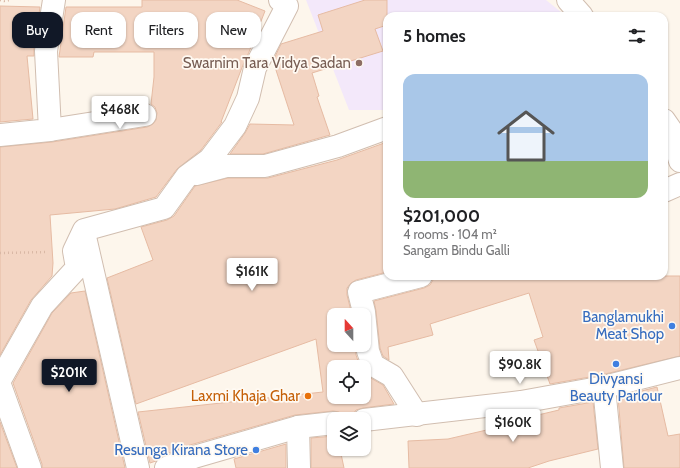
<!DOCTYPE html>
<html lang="en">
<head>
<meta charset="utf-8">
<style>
	:root { --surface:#fff; --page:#f6f6f6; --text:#202124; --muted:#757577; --accent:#111827 }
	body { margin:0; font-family:Cabin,sans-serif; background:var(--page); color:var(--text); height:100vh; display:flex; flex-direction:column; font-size:15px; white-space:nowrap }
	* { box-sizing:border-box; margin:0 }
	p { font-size:13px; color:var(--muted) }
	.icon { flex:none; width:22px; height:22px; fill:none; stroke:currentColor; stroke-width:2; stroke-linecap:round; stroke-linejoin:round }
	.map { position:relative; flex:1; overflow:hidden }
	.panel { position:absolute; left:383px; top:12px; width:285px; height:268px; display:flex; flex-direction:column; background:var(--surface); border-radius:12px; box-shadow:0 1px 3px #0004 }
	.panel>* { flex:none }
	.guide { position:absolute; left:12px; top:12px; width:311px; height:36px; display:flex; gap:8px }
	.needle { width:26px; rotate:339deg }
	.fabs { position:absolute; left:327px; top:308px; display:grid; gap:8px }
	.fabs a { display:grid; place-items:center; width:44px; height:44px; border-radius:8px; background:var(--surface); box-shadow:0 1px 3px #0004; font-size:20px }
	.price { position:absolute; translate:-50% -34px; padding:0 9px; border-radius:4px; background:#fff; color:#222; font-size:13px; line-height:26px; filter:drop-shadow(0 1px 2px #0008) }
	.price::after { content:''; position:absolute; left:50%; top:24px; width:12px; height:9px; margin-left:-6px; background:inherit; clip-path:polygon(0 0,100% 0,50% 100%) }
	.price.selected { background:var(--accent); color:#fff }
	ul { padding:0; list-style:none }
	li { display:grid; align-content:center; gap:8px; height:212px; padding:0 20px }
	li span { display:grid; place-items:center; height:124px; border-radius:12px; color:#555 }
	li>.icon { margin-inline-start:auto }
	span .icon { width:72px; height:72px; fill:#fffc; stroke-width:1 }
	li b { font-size:17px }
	h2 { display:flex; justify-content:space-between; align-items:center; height:48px; padding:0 20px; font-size:17px }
	.pill { padding:0 14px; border-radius:12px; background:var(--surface); box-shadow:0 1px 3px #0004; font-size:14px; line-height:36px }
	.pill.selected { background:var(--accent); color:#fff }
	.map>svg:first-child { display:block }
</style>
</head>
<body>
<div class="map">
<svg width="680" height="468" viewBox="0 0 680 468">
	<rect width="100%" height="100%" fill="#fdf6ec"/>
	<path fill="#f3e8fa" d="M306,0H546L566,16H387V110H349Z"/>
	<g fill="#f3d5c3" stroke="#e6bba3">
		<path d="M142,0H237L265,11L249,52L243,65L221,122H222L201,150L177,169L156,197L115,209L50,215L53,263L52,276L31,300L0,355V147L52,142L147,127L153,124L156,120L157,113L155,107L151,104L154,77V52H94L93,57H59L66,7H142Z"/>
		<path d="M365,0H387V25L375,29L383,51L312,73L319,96L317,97L330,135L263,154H230L245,133L250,124L294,125L273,61L281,44L323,31L318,15Z"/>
		<path d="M0,6L40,7L34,49V56H27L33,119L0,122Z"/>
		<path d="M387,142V272L356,280L351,283L347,288V295L352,315H334V345H355L356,355L360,367H334V397H364V373L367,376L383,385L394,404L363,408L356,410L352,416L345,417L339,412L333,411L295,415L190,445L161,456L156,461L150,463L138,412L323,392L316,339L136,404L107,278L153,260L141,227L167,220L174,216L195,186L228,178H268L337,160Z"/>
		<path d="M433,276H680V356L601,375L550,384L534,340L543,337L529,293L430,324L433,335L388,347L389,360L383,356L380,348L376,311L374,301L424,288L430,285L433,280Z"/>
		<path d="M85,291L125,468H42V464L13,383L52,313L71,293Z"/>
		<path d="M657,387L668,436L680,434V468H624L618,397Z"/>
		<path d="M593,402L598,449L549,461L528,468H409L408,441L448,439L538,418V415L559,410V408Z"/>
		<path d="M0,422L17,468H0Z"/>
		<path d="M334,436V449H340L344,468H311V438Z"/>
		<path d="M286,444V468H236L234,459Z"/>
	</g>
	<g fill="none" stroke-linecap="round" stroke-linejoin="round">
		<g stroke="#d1beb0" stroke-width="24">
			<g id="minor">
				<path d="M568,0L582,16"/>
				<path d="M664,120L671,130L680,161"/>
				<path d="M50,130L145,115"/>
				<path d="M0,135L50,130L46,51L54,0"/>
				<path d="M196,174L226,166H265L338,146L387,128"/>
				<path d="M664,191L680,184"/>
				<path d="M85,237L138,468"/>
				<path d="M0,380L42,306L77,268L74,251L84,230L164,208L187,176L210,159L235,126L248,98L255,68L287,6L280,0"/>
				<path d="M0,385L30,468"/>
				<path d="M604,387L612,468"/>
				<path d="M417,415L392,376L373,365L368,351L364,312L359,292L421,276"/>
				<path d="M364,420L521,402L604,387L680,368"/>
				<path d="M298,427L299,468"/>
				<path d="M166,468L194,457L298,427L334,423"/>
			</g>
		</g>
		<g stroke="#d9b8a5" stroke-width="2.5" stroke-dasharray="1 3" stroke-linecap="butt">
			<path d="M0,0L4,1L10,0"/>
			<path d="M0,253L48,252"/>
		</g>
		<use href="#minor" stroke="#fff" stroke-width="22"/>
	</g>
	<circle fill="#8d6e63" stroke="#fffaf3" stroke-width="1.5" cx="359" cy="63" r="4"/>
	<g fill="#3f7fe0" stroke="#fffaf3" stroke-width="1.5">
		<circle cx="672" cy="326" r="4"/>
		<circle cx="616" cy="364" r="4"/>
		<circle cx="256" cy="450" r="4"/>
	</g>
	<circle fill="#e8710a" stroke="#fffaf3" stroke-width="1.5" cx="308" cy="396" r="4"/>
	<g text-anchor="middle" stroke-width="3.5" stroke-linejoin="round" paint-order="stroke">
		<g font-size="15" fill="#785e54" stroke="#fffaf3" text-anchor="end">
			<text x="351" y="68">Swarnim Tara Vidya Sadan</text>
		</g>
		<g font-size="15" fill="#366cbe" stroke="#fffaf3" text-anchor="end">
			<text x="664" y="322">Banglamukhi<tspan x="664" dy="17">Meat Shop</tspan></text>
			<text x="616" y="384" text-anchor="middle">Divyansi<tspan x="616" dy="17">Beauty Parlour</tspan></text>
			<text x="248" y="455">Resunga Kirana Store</text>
		</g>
		<g font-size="15" fill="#c56008" stroke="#fffaf3" text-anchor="end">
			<text x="300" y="401">Laxmi Khaja Ghar</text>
		</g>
	</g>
</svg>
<div class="fabs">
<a><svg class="needle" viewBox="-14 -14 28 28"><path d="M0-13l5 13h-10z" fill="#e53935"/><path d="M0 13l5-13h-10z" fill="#757577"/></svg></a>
<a><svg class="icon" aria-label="locate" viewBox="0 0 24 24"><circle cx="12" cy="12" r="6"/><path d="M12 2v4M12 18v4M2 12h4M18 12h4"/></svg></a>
<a><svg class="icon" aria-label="layers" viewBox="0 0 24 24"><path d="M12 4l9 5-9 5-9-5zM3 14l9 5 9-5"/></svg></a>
</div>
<b class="price" style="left:120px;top:130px">$468K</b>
<b class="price" style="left:252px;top:292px">$161K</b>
<b class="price" style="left:520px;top:385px">$90.8K</b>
<b class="price selected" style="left:69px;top:393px">$201K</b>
<b class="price" style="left:513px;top:443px">$160K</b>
<div class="guide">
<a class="pill selected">Buy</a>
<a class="pill">Rent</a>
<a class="pill">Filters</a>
<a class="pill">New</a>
</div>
<section class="panel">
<h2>5 homes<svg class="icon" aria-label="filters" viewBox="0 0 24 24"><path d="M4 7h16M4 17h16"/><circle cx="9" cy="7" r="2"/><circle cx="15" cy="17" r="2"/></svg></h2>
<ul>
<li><span style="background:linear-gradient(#a9c7e8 70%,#8fb573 0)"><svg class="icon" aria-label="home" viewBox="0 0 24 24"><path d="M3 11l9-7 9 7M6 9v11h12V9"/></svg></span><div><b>$201,000</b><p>4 rooms · 104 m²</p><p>Sangam Bindu Galli</p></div></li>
</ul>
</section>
</div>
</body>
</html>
